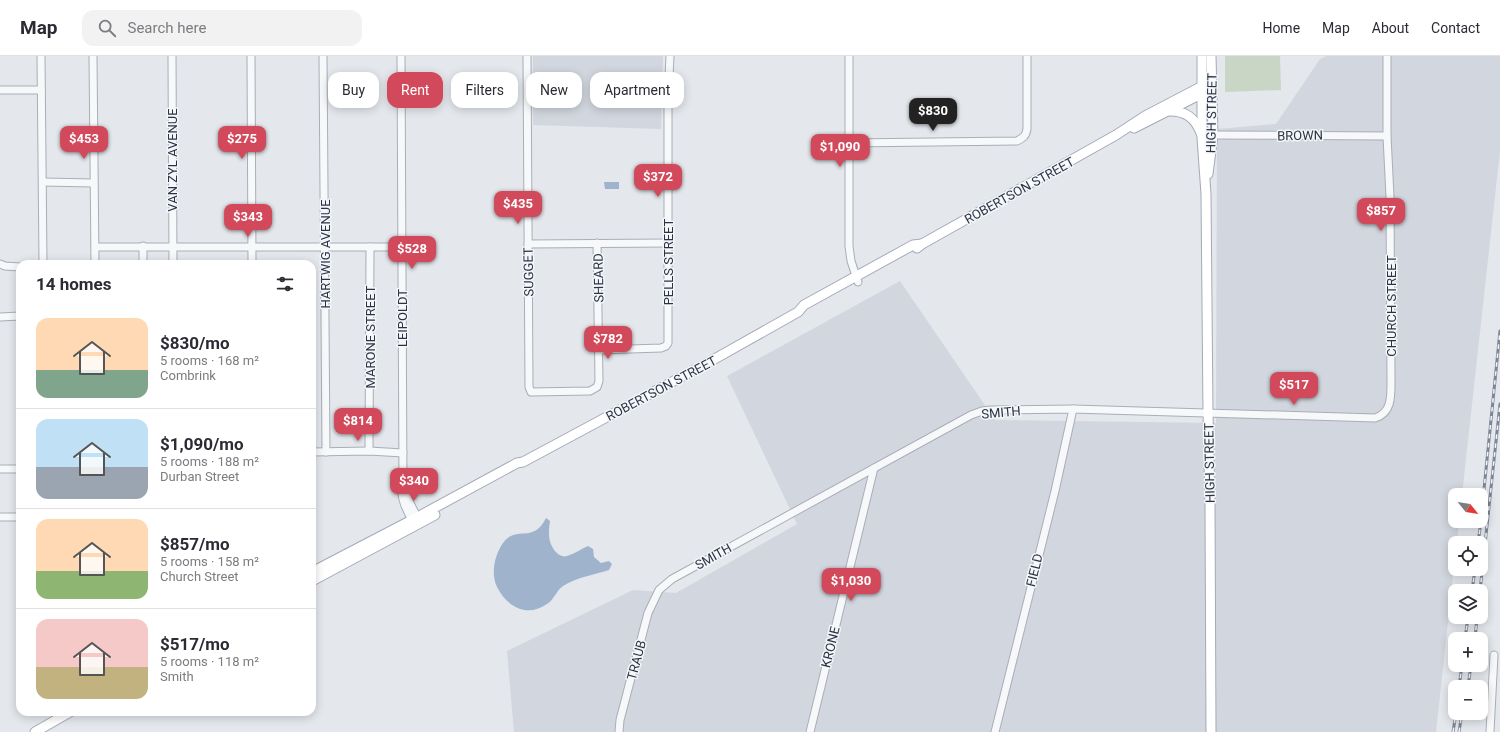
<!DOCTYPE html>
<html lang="en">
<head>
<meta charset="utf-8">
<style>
	:root { --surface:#fff; --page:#f2f2f3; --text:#2b2b33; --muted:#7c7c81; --line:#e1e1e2; --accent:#d1495b }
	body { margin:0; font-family:Roboto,sans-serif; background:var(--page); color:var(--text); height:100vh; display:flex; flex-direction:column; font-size:15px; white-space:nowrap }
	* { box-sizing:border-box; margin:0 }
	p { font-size:13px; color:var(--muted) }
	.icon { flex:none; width:22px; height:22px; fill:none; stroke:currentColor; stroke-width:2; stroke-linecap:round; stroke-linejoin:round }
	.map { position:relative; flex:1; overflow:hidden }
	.side { position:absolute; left:16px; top:204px; width:300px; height:456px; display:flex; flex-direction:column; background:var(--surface); border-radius:12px; box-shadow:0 2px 10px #0003 }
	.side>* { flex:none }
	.guide { position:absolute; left:328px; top:16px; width:380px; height:36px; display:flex; gap:8px }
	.needle { width:26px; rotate:120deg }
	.buttons { position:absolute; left:1448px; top:432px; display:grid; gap:8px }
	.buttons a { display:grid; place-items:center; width:40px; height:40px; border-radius:8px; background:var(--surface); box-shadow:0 2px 10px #0003; font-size:20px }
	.price { position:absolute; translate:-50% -34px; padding:0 9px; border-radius:8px; background:var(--accent); color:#fff; font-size:13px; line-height:26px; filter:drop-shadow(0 1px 2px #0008) }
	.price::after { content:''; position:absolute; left:50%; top:24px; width:12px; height:9px; margin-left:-6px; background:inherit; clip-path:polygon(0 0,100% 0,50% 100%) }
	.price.current { background:#222; color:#fff }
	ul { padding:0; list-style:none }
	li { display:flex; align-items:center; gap:12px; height:100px; padding:0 20px }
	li+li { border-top:1px solid var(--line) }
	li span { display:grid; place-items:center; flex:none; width:112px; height:80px; border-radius:12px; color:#555 }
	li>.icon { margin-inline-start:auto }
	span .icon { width:48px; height:48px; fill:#fffc; stroke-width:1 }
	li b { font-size:17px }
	h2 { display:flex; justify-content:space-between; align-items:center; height:48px; padding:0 20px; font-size:17px }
	.chip { padding:0 14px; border-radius:12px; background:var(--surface); box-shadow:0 2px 10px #0003; font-size:14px; line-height:36px }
	.chip.current { background:var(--accent); color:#fff }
	header { display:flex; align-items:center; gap:24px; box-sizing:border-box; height:56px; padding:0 20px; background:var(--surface); border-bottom:1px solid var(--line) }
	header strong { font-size:19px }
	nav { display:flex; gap:22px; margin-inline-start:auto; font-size:14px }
	.search { width:280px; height:36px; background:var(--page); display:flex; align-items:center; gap:10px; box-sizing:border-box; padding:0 14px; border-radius:12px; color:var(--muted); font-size:15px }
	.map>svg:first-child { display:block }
</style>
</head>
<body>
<header>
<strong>Map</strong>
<div class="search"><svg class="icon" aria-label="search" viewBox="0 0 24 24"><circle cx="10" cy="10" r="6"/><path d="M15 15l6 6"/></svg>Search here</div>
<nav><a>Home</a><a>Map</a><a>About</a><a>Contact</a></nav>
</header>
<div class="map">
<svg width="1500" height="676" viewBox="0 0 1500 676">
	<rect width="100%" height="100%" fill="#e4e7ec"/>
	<g fill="#d2d6de">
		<path d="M533,0H663L661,73L533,69Z"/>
		<path d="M1326,0H1500V95L1462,439H1455V465H1459L1457,487H1455V501L1436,676H514L507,595L633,534L676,537L797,468L727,320L900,225L995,364L1216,367L1217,73L1276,68L1320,3Z"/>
	</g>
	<path fill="#c9d6c5" d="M1225,0H1280L1281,34L1225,36Z"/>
	<g fill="#9fb4cc">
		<path d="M604,126H619V133H605Z"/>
		<path d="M546,462L550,465C548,478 548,489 558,498C561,500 564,501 567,500C574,498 581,493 588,490L593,493L594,501L601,507L609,505L612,508L609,514C594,519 577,521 563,530C556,535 554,544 547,548C527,562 507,551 497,531C491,519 494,502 501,490C515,466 532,490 546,462Z"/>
	</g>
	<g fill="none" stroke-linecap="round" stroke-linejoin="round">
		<g stroke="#a9aeb7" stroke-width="9">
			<g id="minor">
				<path d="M41,0L43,208"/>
				<path d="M93,0L95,208"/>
				<path d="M172,0L173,208"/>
				<path d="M251,0L252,208"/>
				<path d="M323,0L326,396"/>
				<path d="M401,0L403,429C399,441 407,456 414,467"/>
				<path d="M527,0L529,331L531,336L590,335L597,331L599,325L597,187"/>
				<path d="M849,0V190L851,205L858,226"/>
				<path d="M0,34H41"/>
				<path d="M1213,79L1387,80"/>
				<path d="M849,87L1017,85C1023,82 1026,80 1027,73V0"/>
				<path d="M43,126L93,127"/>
				<path d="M528,188L668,187"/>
				<path d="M143,190V208"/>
				<path d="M95,191H402"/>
				<path d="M0,208L5,210L20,211"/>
				<path d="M0,261L20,260"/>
				<path d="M599,294L661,292L666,290L668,287V42L670,0"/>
				<path d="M369,395L370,191"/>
				<path d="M312,396L369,395L403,397"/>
				<path d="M0,413H20"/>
				<path d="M406,434L408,443L419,465"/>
				<path d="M0,461H20"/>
				<path d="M619,676L620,664L648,557L659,534L672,523L971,359L982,355L991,354L1073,353L1375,362C1392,357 1391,340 1391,325L1390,141L1387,80V0"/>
				<path d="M810,676L874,412"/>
				<path d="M995,676L1055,435L1073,353"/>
				<path d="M1490,676L1494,599"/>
			</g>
		</g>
		<g stroke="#a3abb8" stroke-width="11">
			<g id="major">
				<path d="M1202,0V82L1206,138L1208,357L1210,449L1211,676"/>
				<path d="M1170,55C1186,55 1195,62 1201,77"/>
				<path d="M1134,72L1207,35"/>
				<path d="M1208,118L1213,79L1211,0"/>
				<path d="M917,192L922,188L1116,79L1145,60L1212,25"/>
				<path d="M312,516L412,464L517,407L523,406L711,305L798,256L804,249L913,189L922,188"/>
				<path d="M312,525L435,459"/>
				<path d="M35,676L70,656"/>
			</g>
		</g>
		<use href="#minor" stroke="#f7f8fa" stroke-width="7"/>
		<use href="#major" stroke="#fff" stroke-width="9"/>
		<g stroke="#7d8696" stroke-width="3">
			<g id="rail">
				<path d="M1481,463L1500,275"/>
				<path d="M1478,487L1481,465"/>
				<path d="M1472,535L1475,513"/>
				<path d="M1480,535L1500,348"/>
				<path d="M1465,583L1468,561"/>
				<path d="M1475,583L1477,561"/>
				<path d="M1459,631L1462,609"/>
				<path d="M1468,631L1471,609"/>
				<path d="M1453,676L1456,657"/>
				<path d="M1459,676L1462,657"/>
			</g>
		</g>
		<use href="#rail" stroke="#f4f6f9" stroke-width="1.5" stroke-dasharray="4.5" stroke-linecap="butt"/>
	</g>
	<g text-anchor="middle" stroke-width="3" stroke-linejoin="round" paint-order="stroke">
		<g font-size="13" fill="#2b3445" stroke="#f4f6f9">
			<text transform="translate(1211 57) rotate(-89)" y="5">HIGH STREET</text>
			<text transform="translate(1300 79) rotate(-1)" y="5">BROWN</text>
			<text transform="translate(172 104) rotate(-90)" y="5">VAN ZYL AVENUE</text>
			<text transform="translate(1019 134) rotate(-29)" y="5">ROBERTSON STREET</text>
			<text transform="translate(325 198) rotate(-90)" y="5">HARTWIG AVENUE</text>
			<text transform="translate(668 206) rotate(-90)" y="5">PELLS STREET</text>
			<text transform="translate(528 216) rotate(-91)" y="5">SUGGET</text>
			<text transform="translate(598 222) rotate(-91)" y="5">SHEARD</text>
			<text transform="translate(1391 250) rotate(-90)" y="5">CHURCH STREET</text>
			<text transform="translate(402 262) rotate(-90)" y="5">LEIPOLDT</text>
			<text transform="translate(370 281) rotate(-90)" y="5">MARONE STREET</text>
			<text transform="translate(661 332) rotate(-28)" y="5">ROBERTSON STREET</text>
			<text transform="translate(1001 356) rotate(-5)" y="5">SMITH</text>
			<text transform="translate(1209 407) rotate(-91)" y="5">HIGH STREET</text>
			<text transform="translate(713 500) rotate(-29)" y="5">SMITH</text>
			<text transform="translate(1034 514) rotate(-76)" y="5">FIELD</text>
			<text transform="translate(830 591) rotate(-76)" y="5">KRONE</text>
			<text transform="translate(636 604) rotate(-75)" y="5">TRAUB</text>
		</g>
	</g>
</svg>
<div class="buttons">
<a><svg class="needle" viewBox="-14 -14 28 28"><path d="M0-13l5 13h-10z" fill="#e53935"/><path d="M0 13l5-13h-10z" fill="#7c7c81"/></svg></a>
<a><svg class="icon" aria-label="locate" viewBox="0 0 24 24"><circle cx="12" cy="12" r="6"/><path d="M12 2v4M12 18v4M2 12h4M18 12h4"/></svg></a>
<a><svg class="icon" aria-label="layers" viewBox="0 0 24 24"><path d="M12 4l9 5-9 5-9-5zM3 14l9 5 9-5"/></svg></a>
<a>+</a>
<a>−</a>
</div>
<b class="price current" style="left:933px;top:76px">$830</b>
<b class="price" style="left:84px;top:104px">$453</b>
<b class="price" style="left:242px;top:104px">$275</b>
<b class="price" style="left:840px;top:112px">$1,090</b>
<b class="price" style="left:658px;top:142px">$372</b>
<b class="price" style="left:518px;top:169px">$435</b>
<b class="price" style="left:1381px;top:176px">$857</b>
<b class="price" style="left:248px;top:182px">$343</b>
<b class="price" style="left:412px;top:214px">$528</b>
<b class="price" style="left:608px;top:304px">$782</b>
<b class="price" style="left:1294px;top:350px">$517</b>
<b class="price" style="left:358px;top:386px">$814</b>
<b class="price" style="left:414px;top:446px">$340</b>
<b class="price" style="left:851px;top:546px">$1,030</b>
<div class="guide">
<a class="chip">Buy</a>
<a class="chip current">Rent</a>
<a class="chip">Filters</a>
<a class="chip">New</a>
<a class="chip">Apartment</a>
</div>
<section class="side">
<h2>14 homes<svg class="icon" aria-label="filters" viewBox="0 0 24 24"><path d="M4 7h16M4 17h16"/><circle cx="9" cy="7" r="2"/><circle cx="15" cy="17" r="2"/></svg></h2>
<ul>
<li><span style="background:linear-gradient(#ffd9b3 65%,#7fa58c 0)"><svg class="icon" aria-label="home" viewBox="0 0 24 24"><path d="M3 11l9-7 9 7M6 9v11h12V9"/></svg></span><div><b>$830/mo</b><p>5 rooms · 168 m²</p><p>Combrink</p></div></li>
<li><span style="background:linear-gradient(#bfe0f5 60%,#9aa5b1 0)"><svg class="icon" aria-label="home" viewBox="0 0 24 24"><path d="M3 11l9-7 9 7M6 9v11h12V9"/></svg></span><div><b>$1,090/mo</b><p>5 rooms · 188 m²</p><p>Durban Street</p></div></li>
<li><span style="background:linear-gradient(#ffd9b3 65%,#8fb573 0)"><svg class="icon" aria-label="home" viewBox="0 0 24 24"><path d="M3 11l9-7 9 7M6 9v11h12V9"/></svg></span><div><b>$857/mo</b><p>5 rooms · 158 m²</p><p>Church Street</p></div></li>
<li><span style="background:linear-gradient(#f6c9c9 60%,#c2b280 0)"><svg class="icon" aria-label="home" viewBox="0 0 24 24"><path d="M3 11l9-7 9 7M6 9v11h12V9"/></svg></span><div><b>$517/mo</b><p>5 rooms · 118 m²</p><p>Smith</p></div></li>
</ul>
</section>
</div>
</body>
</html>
